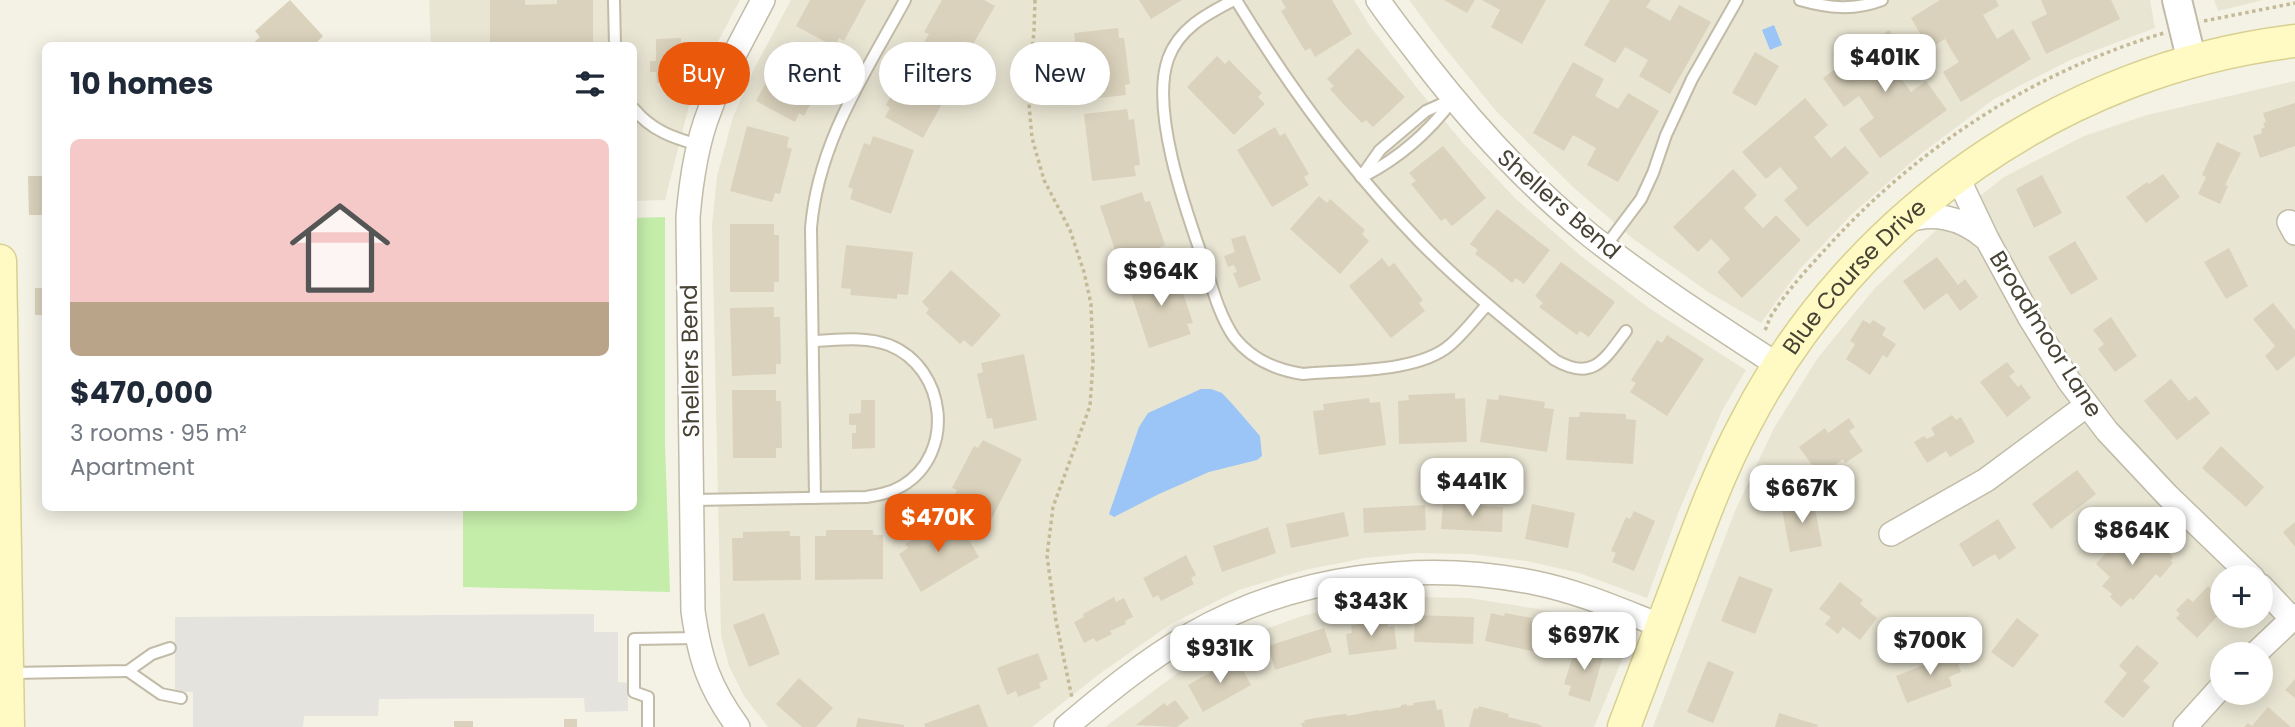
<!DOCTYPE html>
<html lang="en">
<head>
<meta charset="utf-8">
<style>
	:root { --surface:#fff; --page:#f6f6f7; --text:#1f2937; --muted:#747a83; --accent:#ea580c }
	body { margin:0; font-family:Poppins,sans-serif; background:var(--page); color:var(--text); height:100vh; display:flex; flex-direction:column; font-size:26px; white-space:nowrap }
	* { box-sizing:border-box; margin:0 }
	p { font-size:23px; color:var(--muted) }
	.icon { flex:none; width:38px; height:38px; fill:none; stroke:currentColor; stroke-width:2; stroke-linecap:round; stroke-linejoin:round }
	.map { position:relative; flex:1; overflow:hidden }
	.drawer { position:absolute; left:42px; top:42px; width:595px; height:469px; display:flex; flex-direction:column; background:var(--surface); border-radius:10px; box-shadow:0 4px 18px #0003 }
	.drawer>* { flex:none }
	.hud { position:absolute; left:658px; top:42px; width:665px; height:63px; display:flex; gap:14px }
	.controls { position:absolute; left:2210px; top:565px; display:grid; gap:14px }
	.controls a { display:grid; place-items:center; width:63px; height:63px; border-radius:50%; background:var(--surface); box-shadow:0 4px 18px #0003; font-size:35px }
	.price { position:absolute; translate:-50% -60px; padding:0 16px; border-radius:14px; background:#fff; color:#222; font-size:23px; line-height:46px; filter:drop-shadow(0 2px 4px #0008) }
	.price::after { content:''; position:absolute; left:50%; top:42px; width:21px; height:16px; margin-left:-10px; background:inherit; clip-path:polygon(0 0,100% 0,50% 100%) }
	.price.current { background:var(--accent); color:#fff }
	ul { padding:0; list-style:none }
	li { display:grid; align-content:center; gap:14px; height:371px; padding:0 28px }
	li span { display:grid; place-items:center; height:217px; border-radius:10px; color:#555 }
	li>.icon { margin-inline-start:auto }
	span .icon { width:126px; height:126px; fill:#fffc; stroke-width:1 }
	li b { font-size:30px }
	h2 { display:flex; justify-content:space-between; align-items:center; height:84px; padding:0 28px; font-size:30px }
	.tag { padding:0 24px; border-radius:32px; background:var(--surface); box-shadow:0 4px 18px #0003; font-size:24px; line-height:63px }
	.tag.current { background:var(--accent); color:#fff }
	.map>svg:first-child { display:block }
</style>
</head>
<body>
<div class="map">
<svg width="2295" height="727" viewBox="0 0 2295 727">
	<rect width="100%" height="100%" fill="#f4f2e5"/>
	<g fill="#e9e5d3" fill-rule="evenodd">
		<path d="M429,0H740L713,51L690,102L665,200L634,201V46L431,45Z"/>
		<path d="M791,0H1354L1370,26L1417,88L1464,144L1516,199L1581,256L1649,308L1746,370L1722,411L1679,511L1647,598L1579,573L1527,561L1470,554L1417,553L1365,558L1305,570L1239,590L1171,624L1102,672L1032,727H768L744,696L729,666L721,635L712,225L717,176L733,117L755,67Z"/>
		<path d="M1409,0H2150L2155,28L2070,60L1994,99L1922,153L1852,214L1799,270L1761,323L1708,292L1632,238L1573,187L1496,111L1441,43Z"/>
		<path d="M2214,0H2263L2218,11Z"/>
		<path d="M2295,81V727H1653L1735,511L1774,428L1817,359L1875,288L1933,233L2004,177L2084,136L2147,115ZM2222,578H2261V616H2222ZM2222,654H2261V693H2222Z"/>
		<path d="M1409,597L1469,598L1539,609L1575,618L1631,639L1594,727H1105L1190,664L1243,637L1305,615L1364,602Z"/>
	</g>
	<path fill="#c5edaa" d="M665,217V443L670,592L463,587V508H634V218Z"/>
	<path fill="#e5e3de" d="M594,614V632H618V682L628,683V711L585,712L584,698L379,699L378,716H304L303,727H193V692L175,691V617Z"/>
	<g fill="#9bc5f7">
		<path d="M1774,25L1782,45L1770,50L1762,30Z"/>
		<path d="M1201,389H1211L1222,393L1235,407L1260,436L1262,456L1257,460L1209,472L1159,494L1114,517L1109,514L1139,427L1148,413Z"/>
	</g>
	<g fill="#dad2bc">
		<path d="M290,0L323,36L313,46H250L260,37L255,31Z"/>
		<path d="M490,0H525V5L557,4V0H593V46H556V42L526,43V46H490Z"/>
		<path d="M810,0H866L844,41L839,38L835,47L796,26Z"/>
		<path d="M942,0H984L995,6L961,65L923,44L929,34L924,32Z"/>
		<path d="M1139,0H1182L1151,19Z"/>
		<path d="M1281,0H1332L1352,34L1315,57L1310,48L1305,51L1281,11L1286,8Z"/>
		<path d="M1444,0H1475L1467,13Z"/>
		<path d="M1482,0H1546L1522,44L1491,27L1500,10Z"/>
		<path d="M1610,0H1651L1646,7L1670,21L1679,5L1711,22L1670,94L1639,76L1648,60L1625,47L1615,63L1584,45Z"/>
		<path d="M1940,0H1996L1999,6L1983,15L1997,39L2013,29L2031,59L1961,102L1943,72L1959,62L1952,51L1945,39L1929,49L1911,18Z"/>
		<path d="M2041,0H2111L2120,19L2046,54L2031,22L2047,14Z"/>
		<path d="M1118,28L1119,38H1124L1130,84L1125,85L1126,95L1082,100L1074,33Z"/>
		<path d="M1889,30L1910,59L1895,70L1911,92L1926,81L1947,110L1880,158L1859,129L1874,118L1859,96L1844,107L1823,78Z"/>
		<path d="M681,38L682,82L657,83L656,72H650V61H656V39Z"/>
		<path d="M788,42L827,62L821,72L826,74L804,116L799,113L795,122L756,101Z"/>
		<path d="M1358,48L1405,97L1373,127L1366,120L1362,123L1346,107L1330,89L1334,86L1327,79Z"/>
		<path d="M1755,52L1779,66L1756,106L1732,93Z"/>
		<path d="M1217,56L1225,64L1229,60L1262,93L1258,97L1265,104L1234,135L1187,87Z"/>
		<path d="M918,58L956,79L923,138L885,117L890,108L886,105L908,64L913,66Z"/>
		<path d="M1573,62L1604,79L1595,96L1618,109L1628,93L1659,111L1618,182L1587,165L1596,148L1573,135L1564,151L1533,133Z"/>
		<path d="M1805,98L1828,125L1814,137L1831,158L1845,146L1869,173L1807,227L1784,200L1798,188L1780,167L1766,179L1742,152Z"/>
		<path d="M2295,103V146L2260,158L2253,136L2262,133L2261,129L2265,127L2263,123L2266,122L2263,113Z"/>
		<path d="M1127,109L1129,120L1134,119L1140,165L1134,166L1136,176L1092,181L1084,114Z"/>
		<path d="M747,126L789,137L787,147L792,149L786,171L780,194L775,193L772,202L730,191Z"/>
		<path d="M1275,127L1280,136L1285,133L1309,174L1304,177L1309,185L1272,207L1237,150Z"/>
		<path d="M873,136L914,150L891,214L850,199L853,189L848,187L864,143L870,145Z"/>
		<path d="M2217,142L2241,153L2225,185L2228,186L2220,204L2198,194L2206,177L2202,175Z"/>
		<path d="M1443,146L1486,198L1452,226L1445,218L1441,221L1411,184L1416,181L1409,173Z"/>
		<path d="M1733,169L1757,195L1744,208L1753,218L1763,228L1776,215L1801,240L1742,298L1717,272L1730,259L1721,249L1711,239L1698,252L1673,227Z"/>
		<path d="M2163,174L2180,197L2146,223L2126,197L2147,182L2149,184Z"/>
		<path d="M2042,175L2062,213L2034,228L2016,189Z"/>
		<path d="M28,176H46V215H29Z"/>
		<path d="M1142,192L1145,202L1150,201L1165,245L1160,247L1163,256L1122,270L1100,206Z"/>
		<path d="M1319,196L1327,203L1330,199L1365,230L1362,234L1369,241L1340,274L1290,229Z"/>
		<path d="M1497,209L1550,250L1524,284L1516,278L1512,283L1494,268L1475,254L1478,250L1470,244Z"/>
		<path d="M730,224H774V235H779V282H774V292H730Z"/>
		<path d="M1245,235L1261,280L1239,288L1233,273L1237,272L1234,265L1228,267L1224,256L1235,252L1231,239Z"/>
		<path d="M2075,241L2098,279L2071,295L2048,257Z"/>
		<path d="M846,245L913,252L908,295L897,294V299L873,297L850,295L851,289L841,288Z"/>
		<path d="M2229,248L2248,286L2226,299L2204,262Z"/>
		<path d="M1937,257L1958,285L1965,279L1978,297L1960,311L1947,293L1924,310L1903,281Z"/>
		<path d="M1382,258L1389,267L1394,263L1423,300L1419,303L1425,311L1391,338L1349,286Z"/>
		<path d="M1561,262L1615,302L1589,337L1580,331L1577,335L1539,307L1543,303L1535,296Z"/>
		<path d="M951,270L1001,315L972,347L964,340L960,344L926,313L929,309L922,302Z"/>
		<path d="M1169,270L1172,280L1178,278L1193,323L1187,324L1191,334L1149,348L1128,284Z"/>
		<rect x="35" y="288" width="11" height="27"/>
		<path d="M2273,303L2295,330V356L2277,371L2265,356L2275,346L2253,319Z"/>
		<path d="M774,307V317H780L781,364H776V374L732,376L730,308Z"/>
		<path d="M2111,317L2137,356L2115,372L2098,349L2104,344L2093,330Z"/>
		<path d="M1863,320L1870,324L1873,320L1886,328L1882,335L1896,344L1887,358L1883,355L1870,375L1846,359L1855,344L1850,341Z"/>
		<path d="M1667,335L1704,359L1667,416L1630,392L1636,383L1631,380L1657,340L1662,343Z"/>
		<path d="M1024,354L1037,420L994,429L992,418L987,419L977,374L983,372L981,363Z"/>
		<path d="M2007,362L2015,372L2009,376L2018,387L2021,384L2031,398L2007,417L1980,382Z"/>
		<path d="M2171,379L2189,401L2196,396L2210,413L2177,440L2144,401Z"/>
		<path d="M732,390H776V401H781L782,448H776V458H733Z"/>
		<path d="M1455,393V399L1465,398L1467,442L1399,444L1398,401L1409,400L1408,395Z"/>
		<path d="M1499,395L1545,402L1544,408L1554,409L1547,452L1480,442L1487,399L1498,400Z"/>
		<path d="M1369,398L1370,403L1380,402L1386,445L1319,455L1313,411L1324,410L1323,404Z"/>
		<path d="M861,400H875V448L852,449V433H856V425H849V414L861,413Z"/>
		<path d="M1580,412L1626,414V419L1636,420L1633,464L1566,460L1569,417H1579Z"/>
		<path d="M1952,415L1956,420L1961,417L1975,442L1950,457L1946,451L1927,463L1914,442L1924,436L1927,439L1935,435L1931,428Z"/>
		<path d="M1849,418L1855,427L1849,431L1863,451L1845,463L1843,459L1820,476L1799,447L1825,428L1828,433Z"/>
		<path d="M983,440L1022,459L991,520L952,500L957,490L952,488L974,446L978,448Z"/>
		<path d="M2221,446L2264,487L2246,507L2202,468Z"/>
		<path d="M2077,470L2096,494L2051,529L2032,504Z"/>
		<path d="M1813,498L1822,546L1790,552L1781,504Z"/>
		<path d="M1443,503L1503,507L1502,532L1441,529Z"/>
		<path d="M1532,504L1575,513L1568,548L1525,539Z"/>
		<path d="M1425,505L1426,530L1364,533L1363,508Z"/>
		<path d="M1634,511L1655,521L1634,571L1612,562L1616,553L1611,551L1626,517L1630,519Z"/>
		<path d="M1344,512L1349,536L1291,548L1286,524Z"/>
		<path d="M1998,519L2016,548L1999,560L1995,554L1973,567L1959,544Z"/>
		<path d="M946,520L949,525L957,520L979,557L921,592L899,554L908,548L905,544Z"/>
		<path d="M2295,522V547L2283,532Z"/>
		<path d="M1268,527L1276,553L1222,572L1213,546Z"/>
		<path d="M2128,528L2141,539L2134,547L2141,553L2154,539L2173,557L2171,561L2173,563L2160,578L2156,574L2133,600L2130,598L2121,607L2110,597L2112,594L2102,586L2110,577L2096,564Z"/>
		<path d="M826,530H873V535H883V579L815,580V536H826Z"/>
		<path d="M790,531V536H800L801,580L733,581L732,538H743V532Z"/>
		<path d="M1186,555L1196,575L1191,578L1194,584L1161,601L1158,595L1153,598L1143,578Z"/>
		<path d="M1739,576L1773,589L1755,634L1721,621Z"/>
		<path d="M1840,582L1863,600L1860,604L1877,618L1860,640L1843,627L1838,634L1825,624L1831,617L1819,609Z"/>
		<path d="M2208,586L2222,600V611L2197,638L2176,618L2180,614L2176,610L2188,598L2193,602Z"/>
		<path d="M1114,597L1116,602L1124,598L1133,617L1125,621L1126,624L1110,631L1112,634L1096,642L1094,638L1084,643L1074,622L1084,617L1083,614Z"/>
		<path d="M764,613L780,654L749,667L733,625Z"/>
		<path d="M1491,613L1504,616L1505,613L1532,618L1531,621L1547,624L1541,653L1485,641Z"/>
		<path d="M1415,615L1474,617L1473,644L1414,642Z"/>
		<path d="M2017,618L2039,635L2013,668L1991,652Z"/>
		<path d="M1387,620L1388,627L1394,626L1397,649L1349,655L1346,634L1352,633L1351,625Z"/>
		<path d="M1324,628L1332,652L1275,670L1268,646Z"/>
		<path d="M1583,643L1605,650L1590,702L1568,695L1571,686L1564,684L1575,650L1581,652Z"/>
		<path d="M2137,645L2159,663L2143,681L2150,687L2123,718L2104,702L2127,673L2119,666Z"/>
		<path d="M1956,649L1961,663L1958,664L1961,672L1949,677L1952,686L1907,703L1896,676L1939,659V655Z"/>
		<path d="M1038,653L1048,679L1039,683L1041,688L1030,692L1018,697L1016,691L1007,695L997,668Z"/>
		<path d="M1236,658L1251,685L1203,712L1188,685Z"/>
		<path d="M1708,661L1734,672L1713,723L1687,712Z"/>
		<path d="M799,678L833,708L816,727H802L776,704Z"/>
		<path d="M2295,679V698L2285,690Z"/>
		<path d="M1175,700L1189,718L1177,727L1136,725L1164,703L1167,706Z"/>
		<path d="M1435,700L1437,710L1442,709L1445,727H1302L1301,723H1305L1304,720L1335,715L1347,714V716L1378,710V711L1401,707V705L1407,704V706L1414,705L1413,703Z"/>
		<path d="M979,704L988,727H925L924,724Z"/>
		<path d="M1479,706L1509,714L1508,717L1538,724L1543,727H1469L1474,708L1478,709Z"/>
		<path d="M2268,707L2291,727H2244L2248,723L2252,726Z"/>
		<path d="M1779,713L1818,725L1817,727H1775Z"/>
		<path d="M858,718L904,725V727H856Z"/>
		<rect x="564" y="719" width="13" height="8"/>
		<rect x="454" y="721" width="19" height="6"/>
	</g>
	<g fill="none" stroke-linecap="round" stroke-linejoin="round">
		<g stroke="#c1bba7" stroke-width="14">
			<g id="service">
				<path d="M614,0L615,46"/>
				<path d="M1234,0C1207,14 1179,28 1168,59C1150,111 1186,211 1204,262C1212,287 1219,315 1234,337C1251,359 1276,370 1303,374C1345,370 1418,373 1450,345C1464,333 1475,318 1487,305"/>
				<path d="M1236,0C1289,87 1348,168 1419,241C1461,284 1508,322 1555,360C1593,382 1605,359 1626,331"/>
				<path d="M1800,0C1828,8 1854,11 1882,0"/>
				<path d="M634,109C651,130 673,138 699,145"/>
				<path d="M1364,176C1399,158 1428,133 1452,101"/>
				<path d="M1361,177L1380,150L1426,111L1453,99"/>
				<path d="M1605,247L1641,199L1653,173L1666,135L1692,79L1737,0"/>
				<path d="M815,498L811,228C818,142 865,74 905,0"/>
				<path d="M692,500L866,497C878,495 890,493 902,486C956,454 947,368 889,345C865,336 839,340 814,341"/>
				<path d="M128,671L161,694L181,698"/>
				<path d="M11,673L128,671L152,654L170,648"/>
				<path d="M648,727V697L634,692V639L697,638"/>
			</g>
		</g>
		<g stroke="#c1bba7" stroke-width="26">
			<g id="minor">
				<path d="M1378,0C1393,22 1410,43 1426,64C1475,127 1529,186 1591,236C1651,283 1715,324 1779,366"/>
				<path d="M1957,176L1987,239L2030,318L2069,381L2107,431L2167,495L2253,578"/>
				<path d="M1903,222C1932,211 1961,217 1984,237"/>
				<path d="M2289,222L2295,233"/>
				<path d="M1891,534L1986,480L2087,405"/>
				<path d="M2261,586L2292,619"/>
				<path d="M2255,654L2295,616"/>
				<path d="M738,727C709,687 700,660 693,611L688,217C691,182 696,145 709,112C723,73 744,37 763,0"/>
				<path d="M1066,727C1105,694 1146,660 1190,635C1292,576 1421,559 1536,583C1580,592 1620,610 1662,626"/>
				<path d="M2185,727L2222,686"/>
			</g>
		</g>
		<g stroke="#c1bba7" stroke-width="32">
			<path id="tertiary" d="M2177,0L2192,62"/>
		</g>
		<g stroke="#d8d090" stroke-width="35">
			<g id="secondary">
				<path d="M0,261L8,727"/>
				<path id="s1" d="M1624,727C1643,676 1662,625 1682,573C1701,522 1720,470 1746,422C1853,216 2064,68 2295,41"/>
			</g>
		</g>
		<g stroke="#c4ba97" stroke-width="3.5" stroke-dasharray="3.5 3.5" stroke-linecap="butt">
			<path d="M1035,0L1034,31L1028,93L1032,138L1044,180L1070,230L1084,272L1091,304L1093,362L1090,406L1053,507L1047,556L1056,621L1072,698"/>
			<path d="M2204,21L2295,3"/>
			<path d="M1765,330C1767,327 1769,318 1773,313C1789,288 1811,265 1831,243C1921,145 2036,71 2164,33"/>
		</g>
		<use href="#service" stroke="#fff" stroke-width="10"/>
		<use href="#minor" stroke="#fff" stroke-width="23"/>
		<use href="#tertiary" stroke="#fff" stroke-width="28"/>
		<use href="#secondary" stroke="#fff9c4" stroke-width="32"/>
	</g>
	<g text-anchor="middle" stroke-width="6" stroke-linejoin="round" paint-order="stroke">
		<g font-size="23" fill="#474234" stroke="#fff">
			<text transform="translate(1559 204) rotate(41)" y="8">Shellers Bend</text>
			<text dy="8" stroke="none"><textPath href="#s1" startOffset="511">Blue Course Drive</textPath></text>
			<text transform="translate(2046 334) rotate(58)" y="8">Broadmoor Lane</text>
			<text transform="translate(690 361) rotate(-91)" y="8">Shellers Bend</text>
		</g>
	</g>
</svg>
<div class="controls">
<a>+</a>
<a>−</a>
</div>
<b class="price" style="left:1885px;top:94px">$401K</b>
<b class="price" style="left:1161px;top:308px">$964K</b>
<b class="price" style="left:1472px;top:518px">$441K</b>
<b class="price" style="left:1802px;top:525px">$667K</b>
<b class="price current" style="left:938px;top:554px">$470K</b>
<b class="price" style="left:2132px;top:567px">$864K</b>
<b class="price" style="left:1371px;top:638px">$343K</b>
<b class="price" style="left:1584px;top:672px">$697K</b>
<b class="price" style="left:1930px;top:677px">$700K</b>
<b class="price" style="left:1220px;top:685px">$931K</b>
<div class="hud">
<a class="tag current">Buy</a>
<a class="tag">Rent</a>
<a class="tag">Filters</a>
<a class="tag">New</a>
</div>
<section class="drawer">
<h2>10 homes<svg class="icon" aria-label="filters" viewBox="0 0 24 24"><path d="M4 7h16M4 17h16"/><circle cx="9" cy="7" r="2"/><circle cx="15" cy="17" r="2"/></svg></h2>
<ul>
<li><span style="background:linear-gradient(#f6c9c9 75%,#b9a48a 0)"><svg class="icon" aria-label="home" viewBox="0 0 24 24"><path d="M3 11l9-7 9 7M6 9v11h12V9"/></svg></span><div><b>$470,000</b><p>3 rooms · 95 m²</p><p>Apartment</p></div></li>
</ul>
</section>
</div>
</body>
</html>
